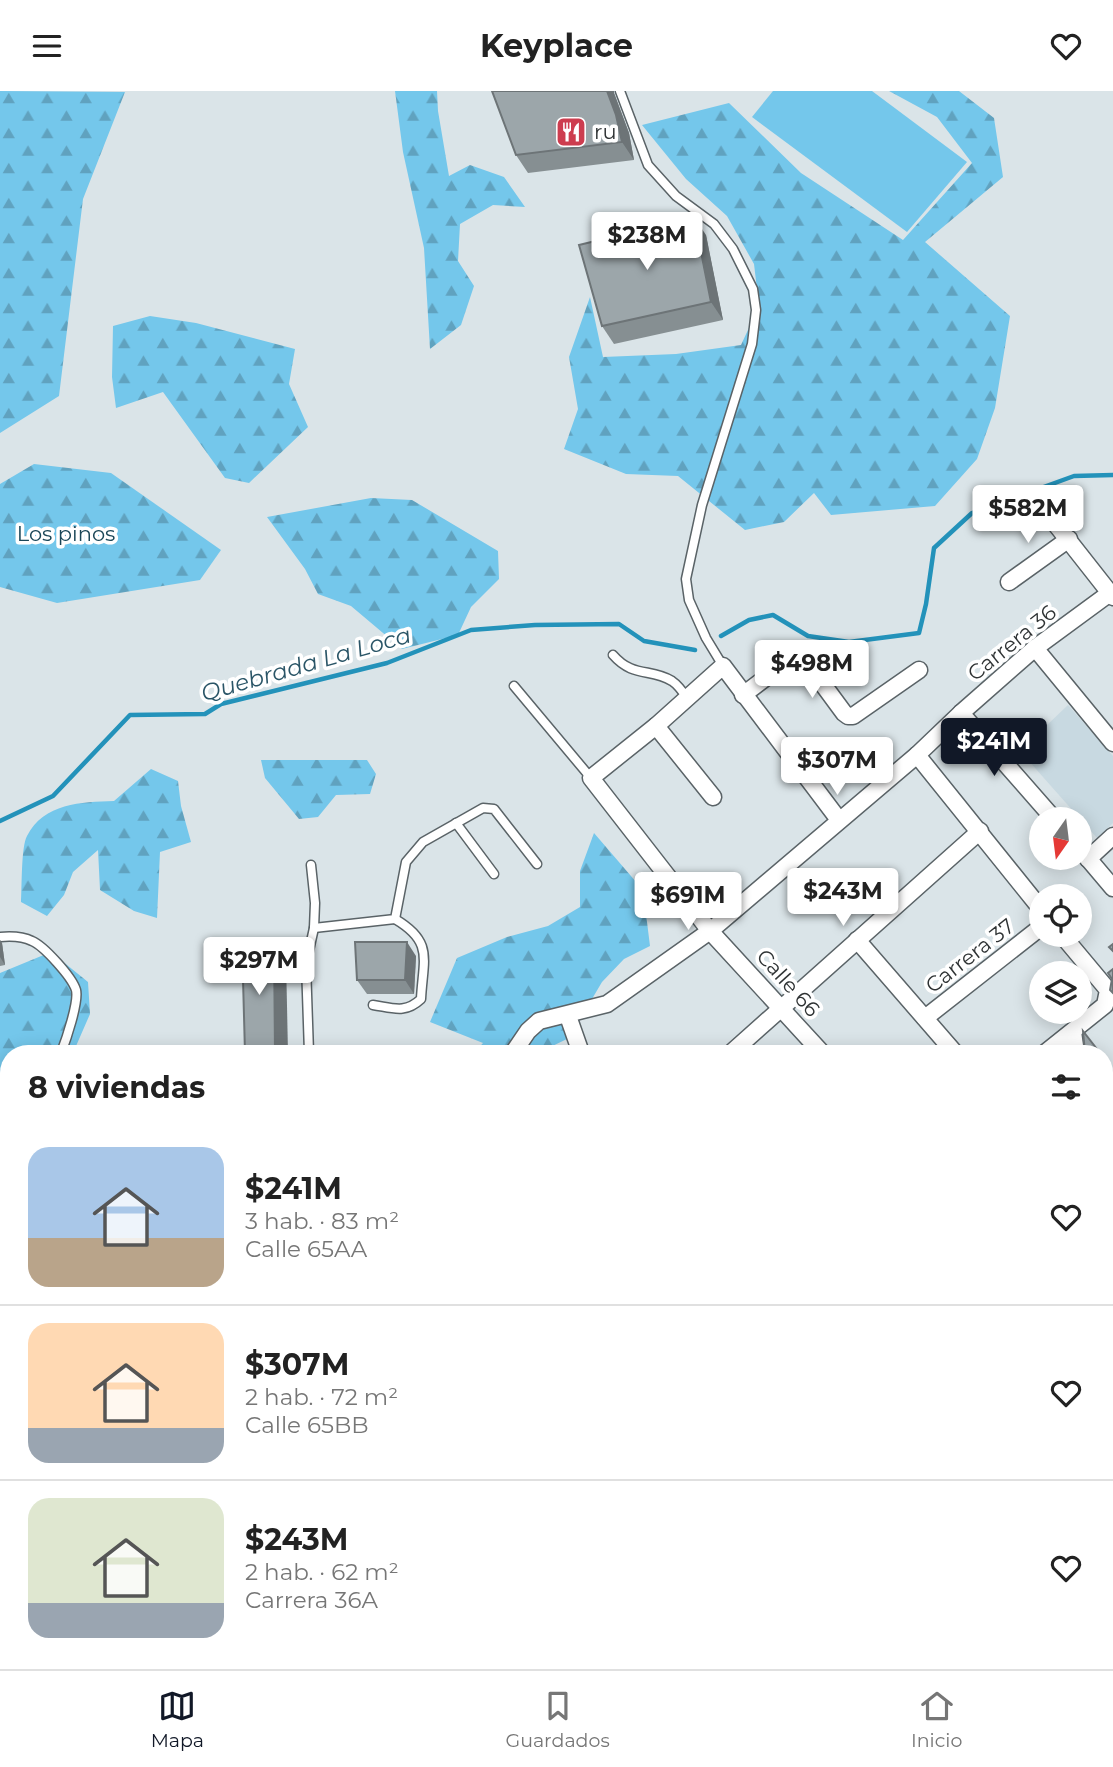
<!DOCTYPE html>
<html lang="es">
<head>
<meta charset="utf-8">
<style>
	:root { --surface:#fff; --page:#f6f6f6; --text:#222; --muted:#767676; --line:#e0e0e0; --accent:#111827 }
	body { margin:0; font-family:Montserrat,sans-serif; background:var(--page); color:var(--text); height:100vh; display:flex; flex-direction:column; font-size:26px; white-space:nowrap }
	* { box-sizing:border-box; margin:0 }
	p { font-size:23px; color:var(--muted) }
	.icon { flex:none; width:38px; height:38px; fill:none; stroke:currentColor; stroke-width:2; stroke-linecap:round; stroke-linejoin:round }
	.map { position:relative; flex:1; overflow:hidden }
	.side { position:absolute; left:0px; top:954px; width:1113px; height:625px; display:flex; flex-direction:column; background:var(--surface); border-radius:28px 28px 0 0; box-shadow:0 4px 18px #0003 }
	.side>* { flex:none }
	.needle { width:46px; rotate:194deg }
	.buttons { position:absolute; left:1029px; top:716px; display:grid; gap:14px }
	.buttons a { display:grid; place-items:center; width:63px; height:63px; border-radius:50%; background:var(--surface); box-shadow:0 4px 18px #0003; font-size:35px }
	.price { position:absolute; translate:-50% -60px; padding:0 16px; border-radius:7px; background:#fff; color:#222; font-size:23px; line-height:46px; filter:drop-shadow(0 2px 4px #0008) }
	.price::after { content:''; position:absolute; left:50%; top:42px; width:21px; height:16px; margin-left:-10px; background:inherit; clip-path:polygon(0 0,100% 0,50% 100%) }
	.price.current { background:var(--accent); color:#fff }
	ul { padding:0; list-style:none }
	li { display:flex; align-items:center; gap:21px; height:175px; padding:0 28px }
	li+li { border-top:2px solid var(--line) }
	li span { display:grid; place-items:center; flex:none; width:196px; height:140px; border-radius:21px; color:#555 }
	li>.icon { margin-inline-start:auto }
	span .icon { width:84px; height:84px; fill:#fffc; stroke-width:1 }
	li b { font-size:30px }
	h2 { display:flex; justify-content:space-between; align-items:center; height:84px; padding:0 28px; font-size:30px }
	header { display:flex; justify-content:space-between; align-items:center; height:91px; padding:0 28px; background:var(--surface); font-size:32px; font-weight:700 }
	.menu { display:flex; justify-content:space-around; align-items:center; height:98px; border-top:2px solid var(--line); background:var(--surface); font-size:19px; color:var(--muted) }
	.menu a { display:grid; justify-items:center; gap:4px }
	.menu .current { color:var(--accent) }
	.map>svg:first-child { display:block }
</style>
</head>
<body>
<header><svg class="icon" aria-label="menu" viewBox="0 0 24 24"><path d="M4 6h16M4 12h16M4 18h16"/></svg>Keyplace<svg class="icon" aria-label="heart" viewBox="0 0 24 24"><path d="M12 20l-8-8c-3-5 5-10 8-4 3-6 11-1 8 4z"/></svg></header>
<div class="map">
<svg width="1113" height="1578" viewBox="0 0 1113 1578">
	<defs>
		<pattern id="forest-firs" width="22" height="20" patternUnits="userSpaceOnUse" patternTransform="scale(1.75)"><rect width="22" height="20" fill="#74c7eb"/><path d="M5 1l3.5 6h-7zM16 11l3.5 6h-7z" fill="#60a2bf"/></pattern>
	</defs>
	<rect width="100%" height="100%" fill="#dae4e8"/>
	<path fill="#c8d9e1" d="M1068,614L1113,665V732L1097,747L1020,660Z"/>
	<g fill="url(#forest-firs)">
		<path d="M0,0L125,1L83,108L59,305L0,342Z"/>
		<path d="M395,0H437L438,20L449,85L470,74L504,86L525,116L493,114L460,133L458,170L474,195L461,234L430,258L424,157L403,61Z"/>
		<path d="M889,0H959L994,27L1003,86L925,151L1010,225L995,317L977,368L935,415L831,424L814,402L784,431L745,439L678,385L626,383L564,358L578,318L569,266L590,206L603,266L676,263L741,254L759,215L754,173L727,125L686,88L642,34L729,12L801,82L903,149L972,72L937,26Z"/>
		<path d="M150,225L196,232L295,258L289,293L308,336L249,392L225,387L163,301L116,317L112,286L113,235Z"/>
		<path d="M34,373L111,382L221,459L200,489L57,512L0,496V393Z"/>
		<path d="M371,407L412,409L498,460L499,488L471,516L458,544L402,558L351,515L318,503L305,478L267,426Z"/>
		<path d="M261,669H367L376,683L370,703L336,704L318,726L299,728L265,687Z"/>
		<path d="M151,678L178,690L181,715L191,751L160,761L157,827L134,820L100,799L98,759L73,781L64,804L47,825L21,811C22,798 21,755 27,745C44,712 81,711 114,710Z"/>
		<path d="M594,742L643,799L650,855L624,868L602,891L569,947L538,962H474L483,952L430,931L457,867L507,846L548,835L580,816V780Z"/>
		<path d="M51,861L88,891L90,923L73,962H9V1011L2,1024L0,1034V882Z"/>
		<path d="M304,1570H333L341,1574L342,1578H298Z"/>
		<path d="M389,1570H451L453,1578H396Z"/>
	</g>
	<g fill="#74c7eb">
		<path d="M773,0H872L967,71L907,141L752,26Z"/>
		<path d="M1104,1308L1113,1318V1481L1104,1488Z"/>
	</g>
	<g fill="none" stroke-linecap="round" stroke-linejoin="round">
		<g stroke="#2392ba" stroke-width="4.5">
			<path d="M721,545L749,529L773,524L808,545L849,551L919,542L926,513L934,457L972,422L1074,385L1113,384"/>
			<path d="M0,730L53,705L130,624L205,623L221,613L387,572L471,539L535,534L619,533L644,550L695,559"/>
			<path d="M0,1200L9,1198"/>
			<path d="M0,1522L9,1512"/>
		</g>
		<g stroke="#5a6367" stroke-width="11">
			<g id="service">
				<path d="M620,0L648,74L676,105L714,133L733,158L753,198L756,219L752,253L702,414L686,488L689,509L706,547L723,575"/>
				<path d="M613,564C633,587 651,577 672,590C678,594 683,601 687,607"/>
				<path d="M514,595L591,687"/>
				<path d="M456,732L494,783"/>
				<path d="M314,837L395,828L406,771L423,751L483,717L494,718L537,773"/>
				<path d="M0,846C11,845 22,845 32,850C44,855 72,886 76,899C79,911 66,949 61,962"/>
				<path d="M373,914C393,917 405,923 421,908C423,868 434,851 395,828"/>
				<path d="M309,962L306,873L314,837L315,812L311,774"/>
				<path d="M9,1090L2,1106L9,1124"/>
			</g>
		</g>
		<g stroke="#5a6367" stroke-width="19">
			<g id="minor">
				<path d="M1043,417L1113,506"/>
				<path d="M1009,491L1069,448"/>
				<path d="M1035,557L1113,652"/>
				<path d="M743,604L797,563L802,565L844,622L848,625H853L919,579"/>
				<path d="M961,622L1054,728"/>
				<path d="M656,635L713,706"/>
				<path d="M917,664L1041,818"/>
				<path d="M1080,758L1113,797"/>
				<path d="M1088,768L1113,745"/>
				<path d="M857,849L955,962"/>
				<path d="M568,925L581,962"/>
				<path d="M925,927L1041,836"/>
				<path d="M1073,941L1076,962"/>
				<path d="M513,962L528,940L539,930L607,913L710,840L917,664L961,622L1035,557L1110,502"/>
				<path d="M731,962L980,740"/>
				<path d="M822,962L710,840L591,687L656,635L723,575L839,729"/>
				<path d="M1045,962L1105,914L1108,899L1062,844"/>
				<path d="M1104,1000L1113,992"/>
				<path d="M1104,1035L1113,1044"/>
				<path d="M1104,1244L1113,1237"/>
				<path d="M1104,1492L1113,1485"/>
				<path d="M775,1570L776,1578"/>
				<path d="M879,1570L886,1578"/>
				<path d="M1080,1570L1088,1578"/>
				<path d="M729,1578L737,1570"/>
				<path d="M999,1578L1010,1570"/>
			</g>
		</g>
		<g stroke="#5a6367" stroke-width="23">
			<g id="tertiary">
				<path d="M1104,1300L1113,1310"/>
				<path d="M186,1578L187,1570"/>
			</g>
		</g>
		<use href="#service" stroke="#fff" stroke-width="8"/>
		<use href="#minor" stroke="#fff" stroke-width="16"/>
		<use href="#tertiary" stroke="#fff" stroke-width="19"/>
	</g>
	<g fill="#868f92">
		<path d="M492,0H614V2L629,42L634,69L528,82L516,64Z"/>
		<path d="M706,144L723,229L614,253L602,235Z"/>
		<path d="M0,849L2,852L5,874L0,875Z"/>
		<path d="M416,865L414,903H367L357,889Z"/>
		<path d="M1104,968L1110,977L1104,982Z"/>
		<path d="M1113,1131V1220L1104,1227V1139Z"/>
		<path d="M1113,1257V1292L1104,1283V1266Z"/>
		<path d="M228,1570H283L279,1578H255L240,1571L239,1573Z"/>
		<path d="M896,1570H905L901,1573Z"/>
		<path d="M911,1570H988L973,1578H907Z"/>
		<path d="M1097,1570H1104L1109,1578H1107Z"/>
	</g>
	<g fill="#6d7477">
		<path d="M607,0H614V2L629,42L634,69L622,51Z"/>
		<path d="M694,126L706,144L723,229L711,211Z"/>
		<path d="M0,849L2,852L5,874L0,866Z"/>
		<path d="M274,851L286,868L288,962H275Z"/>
		<path d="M407,851L416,865L414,903L405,889Z"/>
		<path d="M1113,1547V1573L1108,1578L1102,1570H1104V1558Z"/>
		<path d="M165,1570H176L174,1578H165Z"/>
		<path d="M270,1570H283L279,1578H269L268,1576Z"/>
		<path d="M942,1570L947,1578H935Z"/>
		<path d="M957,1571L962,1578H955Z"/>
	</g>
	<g fill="#9ca6aa" stroke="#6d7477" stroke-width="2">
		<path d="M492,0H607L616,24L622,51L516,64Z"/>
		<path d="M694,126L711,211L602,235L579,154Z"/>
		<path d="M1052,799L1057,805H1045Z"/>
		<path d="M242,851H274L275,962H245Z"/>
		<path d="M355,851H407L405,889H357Z"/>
		<path d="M1113,853V860L1109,856Z"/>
		<path d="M1113,878V902L1110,899L1112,888L1108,882Z"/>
		<path d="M1083,940L1100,962H1085Z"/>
		<path d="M1113,1131V1154L1104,1162V1139Z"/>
		<path d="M1107,1168L1113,1175V1198L1104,1206V1170Z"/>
		<path d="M1113,1257V1288L1104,1280V1266Z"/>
		<path d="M1104,1525L1113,1534V1547L1104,1558Z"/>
		<rect x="49" y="1570" width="116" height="8"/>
		<path d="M254,1570H270L268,1576Z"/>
		<path d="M911,1570H958L957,1571L955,1578H952L942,1570L935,1578H907Z"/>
		<path d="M543,1572L563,1578H540Z"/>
	</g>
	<defs>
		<g id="restaurant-square" transform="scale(1.575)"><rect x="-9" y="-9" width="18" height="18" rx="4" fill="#cd3d4f" stroke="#fff"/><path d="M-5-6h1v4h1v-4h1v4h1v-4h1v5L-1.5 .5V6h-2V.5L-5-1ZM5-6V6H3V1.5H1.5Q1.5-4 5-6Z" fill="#fff"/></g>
	</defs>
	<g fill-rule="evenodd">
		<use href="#restaurant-square" x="571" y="41"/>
	</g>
	<g text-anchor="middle" stroke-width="7" stroke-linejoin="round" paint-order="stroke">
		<g font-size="21" fill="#2f3334" stroke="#fff" text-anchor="start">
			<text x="594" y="48">ru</text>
		</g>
		<g font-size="21" fill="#1a4657" stroke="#fff">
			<text x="66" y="450">Los pinos</text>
		</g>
		<g font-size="21" fill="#2f3334" stroke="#fff">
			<text transform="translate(1012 552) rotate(-39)" y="7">Carrera 36</text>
			<text transform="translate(970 865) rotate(-38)" y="7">Carrera 37</text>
			<text transform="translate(788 892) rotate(48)" y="7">Calle 66</text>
		</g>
		<g font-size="23" font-style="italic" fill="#2a5567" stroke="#fff">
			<text transform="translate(306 573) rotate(-16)" y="8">Quebrada La Loca</text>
		</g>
	</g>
</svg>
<div class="buttons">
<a><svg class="needle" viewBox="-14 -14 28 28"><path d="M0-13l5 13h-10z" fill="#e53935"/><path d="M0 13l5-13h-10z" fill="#767676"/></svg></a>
<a><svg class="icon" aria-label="locate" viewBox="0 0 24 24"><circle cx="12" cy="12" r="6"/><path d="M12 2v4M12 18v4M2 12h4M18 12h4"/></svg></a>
<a><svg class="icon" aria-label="layers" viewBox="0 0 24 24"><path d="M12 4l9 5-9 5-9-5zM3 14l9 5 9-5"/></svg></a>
</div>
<b class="price" style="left:647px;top:181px">$238M</b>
<b class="price" style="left:1028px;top:454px">$582M</b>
<b class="price" style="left:812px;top:609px">$498M</b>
<b class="price current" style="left:994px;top:687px">$241M</b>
<b class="price" style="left:837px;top:706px">$307M</b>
<b class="price" style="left:843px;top:837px">$243M</b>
<b class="price" style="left:688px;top:841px">$691M</b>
<b class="price" style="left:259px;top:906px">$297M</b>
<section class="side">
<h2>8 viviendas<svg class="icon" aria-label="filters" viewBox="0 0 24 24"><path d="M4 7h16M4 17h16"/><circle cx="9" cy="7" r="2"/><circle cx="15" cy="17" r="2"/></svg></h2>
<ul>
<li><span style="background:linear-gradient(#a9c7e8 65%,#b9a48a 0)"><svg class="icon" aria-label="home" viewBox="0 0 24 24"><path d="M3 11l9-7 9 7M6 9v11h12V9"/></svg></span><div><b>$241M</b><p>3 hab. · 83 m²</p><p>Calle 65AA</p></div><svg class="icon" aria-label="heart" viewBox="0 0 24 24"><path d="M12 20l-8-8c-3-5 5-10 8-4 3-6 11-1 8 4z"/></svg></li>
<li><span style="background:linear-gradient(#ffd9b3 75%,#9aa5b1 0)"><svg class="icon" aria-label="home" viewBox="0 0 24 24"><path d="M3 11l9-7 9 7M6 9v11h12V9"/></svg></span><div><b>$307M</b><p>2 hab. · 72 m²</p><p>Calle 65BB</p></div><svg class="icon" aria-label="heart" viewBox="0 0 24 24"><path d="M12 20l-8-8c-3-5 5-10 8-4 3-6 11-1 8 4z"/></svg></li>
<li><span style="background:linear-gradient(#dfe7d0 75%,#9aa5b1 0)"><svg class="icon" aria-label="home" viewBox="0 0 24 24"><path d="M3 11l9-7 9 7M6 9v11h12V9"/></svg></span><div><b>$243M</b><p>2 hab. · 62 m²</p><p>Carrera 36A</p></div><svg class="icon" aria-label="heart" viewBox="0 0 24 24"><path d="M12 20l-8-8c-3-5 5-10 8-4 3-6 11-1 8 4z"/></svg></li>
</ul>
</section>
</div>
<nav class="menu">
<a class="current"><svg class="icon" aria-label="map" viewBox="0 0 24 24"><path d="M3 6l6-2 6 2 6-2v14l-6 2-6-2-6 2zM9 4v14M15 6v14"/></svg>Mapa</a>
<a><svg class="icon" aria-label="saved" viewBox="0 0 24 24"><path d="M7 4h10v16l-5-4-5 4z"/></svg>Guardados</a>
<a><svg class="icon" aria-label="home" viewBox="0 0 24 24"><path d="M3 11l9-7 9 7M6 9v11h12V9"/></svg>Inicio</a>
</nav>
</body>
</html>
